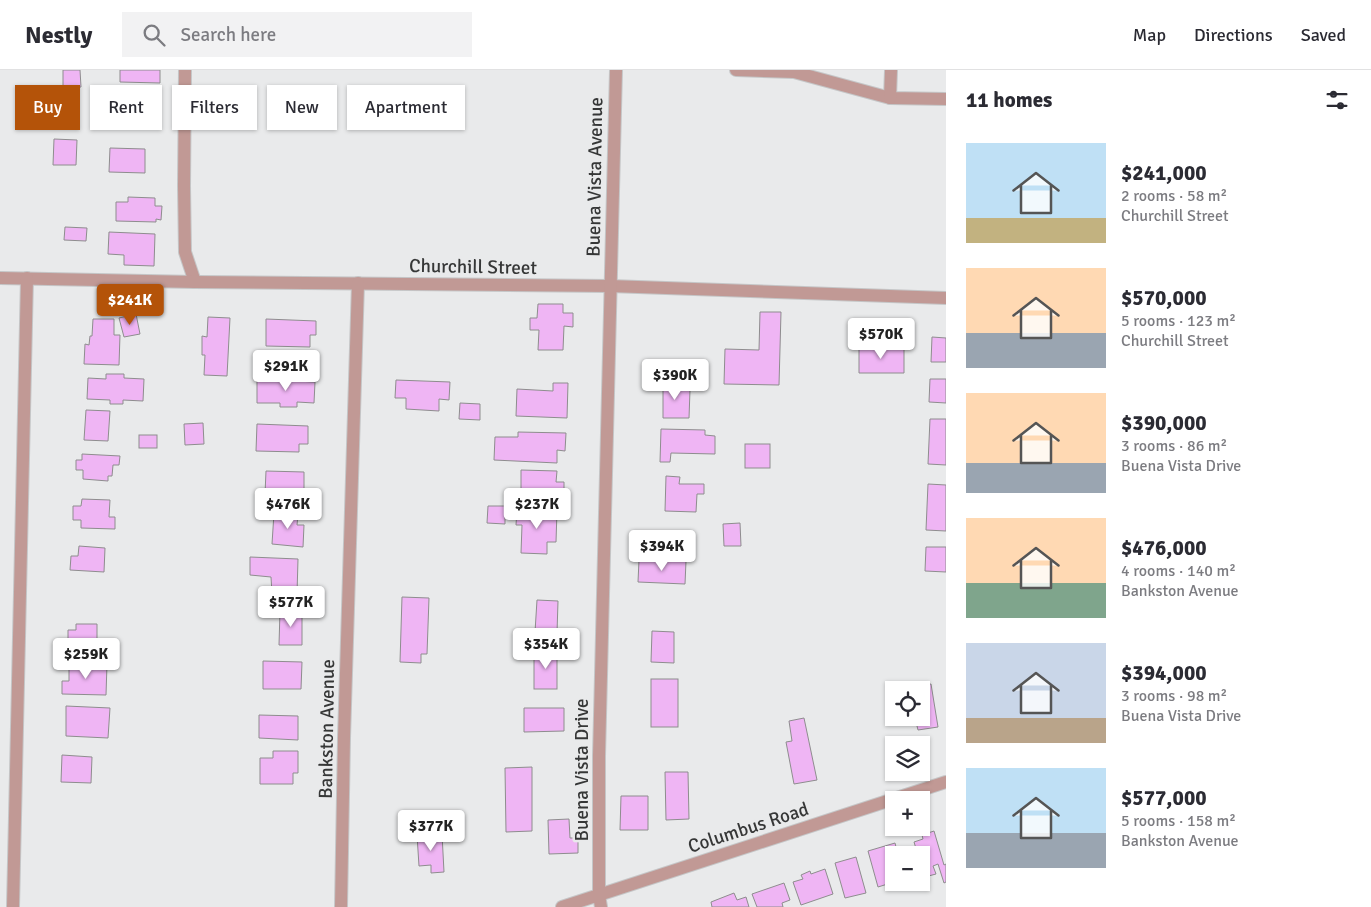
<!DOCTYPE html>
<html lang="en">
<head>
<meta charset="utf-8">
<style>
	:root { --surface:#fff; --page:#f2f2f3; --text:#2b2b33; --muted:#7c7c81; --line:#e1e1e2; --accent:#b45309 }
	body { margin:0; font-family:Signika,sans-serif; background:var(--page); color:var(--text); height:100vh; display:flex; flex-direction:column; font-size:19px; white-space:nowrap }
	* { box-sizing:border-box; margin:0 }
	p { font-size:16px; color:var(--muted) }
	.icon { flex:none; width:28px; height:28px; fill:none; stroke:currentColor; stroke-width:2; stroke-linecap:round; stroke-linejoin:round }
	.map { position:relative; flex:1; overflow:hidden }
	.details { display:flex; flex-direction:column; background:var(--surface); width:425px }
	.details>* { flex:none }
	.top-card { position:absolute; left:15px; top:15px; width:475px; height:45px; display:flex; gap:10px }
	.controls { position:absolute; left:885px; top:611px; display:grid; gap:10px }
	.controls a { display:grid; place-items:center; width:45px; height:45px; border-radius:0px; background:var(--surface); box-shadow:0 1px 4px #0004; font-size:25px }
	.price { position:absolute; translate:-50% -42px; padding:0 11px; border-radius:5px; background:#fff; color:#222; font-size:16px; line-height:32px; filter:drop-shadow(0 1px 2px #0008) }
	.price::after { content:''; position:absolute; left:50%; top:30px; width:15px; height:11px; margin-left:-8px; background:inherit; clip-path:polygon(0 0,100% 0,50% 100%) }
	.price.active { background:var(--accent); color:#fff }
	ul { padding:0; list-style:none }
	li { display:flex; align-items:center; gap:15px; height:125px; padding:0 20px }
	li span { display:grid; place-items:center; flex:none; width:140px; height:100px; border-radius:0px; color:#555 }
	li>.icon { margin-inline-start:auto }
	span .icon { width:60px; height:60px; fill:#fffc; stroke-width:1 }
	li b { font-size:21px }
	h2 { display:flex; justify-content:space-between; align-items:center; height:60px; padding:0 20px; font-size:21px }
	.tag { padding:0 18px; border-radius:0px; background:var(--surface); box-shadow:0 1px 4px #0004; font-size:18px; line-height:45px }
	.tag.active { background:var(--accent); color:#fff }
	header { display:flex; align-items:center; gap:30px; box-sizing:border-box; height:70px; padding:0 25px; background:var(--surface); border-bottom:1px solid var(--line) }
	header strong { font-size:24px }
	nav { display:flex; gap:28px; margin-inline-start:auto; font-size:18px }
	.search { width:350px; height:45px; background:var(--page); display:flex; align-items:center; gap:12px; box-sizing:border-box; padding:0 18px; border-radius:0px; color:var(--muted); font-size:19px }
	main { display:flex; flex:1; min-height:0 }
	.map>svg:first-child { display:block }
</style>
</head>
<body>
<header>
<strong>Nestly</strong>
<div class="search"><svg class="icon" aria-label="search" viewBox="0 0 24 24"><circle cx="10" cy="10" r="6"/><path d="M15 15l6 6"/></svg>Search here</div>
<nav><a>Map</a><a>Directions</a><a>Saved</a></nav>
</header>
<main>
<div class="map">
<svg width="946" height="837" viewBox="0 0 946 837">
	<rect width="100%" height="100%" fill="#e9eaeb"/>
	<g fill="#efb5f4" stroke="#8e8d8e">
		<path d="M63,0H80L81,17L63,18Z"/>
		<path d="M120,0H160V13L120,12Z"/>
		<path d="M117,27L159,28V52H117Z"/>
		<path d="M54,69L77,70L76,95H53Z"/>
		<path d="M110,78L145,79V103L109,102Z"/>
		<path d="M128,127L155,128V136H162L161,150L156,149V152L116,151V132H128Z"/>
		<path d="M65,157L87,158L86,171L64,170Z"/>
		<path d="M109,162L155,164L154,196L124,195V185L108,184Z"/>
		<path d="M538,234H563V243H573V257L564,256L563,280H538L539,260H530V248H537Z"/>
		<path d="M760,242H781L779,315L724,314L725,279L759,280Z"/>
		<path d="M136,244L140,264L124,267L119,248Z"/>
		<path d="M208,247L230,248L227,306L204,305L205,285H202V266L207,267Z"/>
		<path d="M93,249H114V265H120L119,295L84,294L85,274L89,275L90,266H92Z"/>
		<path d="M266,249L316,251V265H310V277L266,276Z"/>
		<path d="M932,267L946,268V292H931Z"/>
		<path d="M859,274L887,275V279H904V303H859Z"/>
		<path d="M106,304H124V308L144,309L143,331L123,330V334H110V330L87,329L88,308L106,309Z"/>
		<path d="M275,306L296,307V311L315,312L314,333L297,332V337H280V333H257V311H275Z"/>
		<path d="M930,309H946V333L929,332Z"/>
		<path d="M396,310L450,312L449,330L439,329V341L406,339V328H395Z"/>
		<path d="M663,311L681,312V320H690L689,348H663Z"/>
		<path d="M553,313H568L567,348L516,346L517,319L553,321Z"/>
		<path d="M460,333L480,334V350L459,349Z"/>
		<path d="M86,340L110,341L108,371L84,370Z"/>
		<path d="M930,349H946V395L928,394Z"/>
		<path d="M203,353L204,374L185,375L184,354Z"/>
		<path d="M257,354L308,356V374H299V382L256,381Z"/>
		<path d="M661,359L705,360V365L715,366V384L671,383L670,392H660Z"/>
		<path d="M518,362L566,363L565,381L557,380V393L494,390L495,367H518Z"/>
		<rect x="139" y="365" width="18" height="13"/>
		<rect x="745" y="374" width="25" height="24"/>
		<path d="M82,384L120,386L119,395H113L112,406H108V411L83,409V400H76V390H82Z"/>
		<path d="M521,400L557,401L556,412H564V428L521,427Z"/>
		<path d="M266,401L304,402V425L265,424Z"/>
		<path d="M666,406L680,407L679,414H704V424H697L696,442L665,441Z"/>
		<path d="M928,414L946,415V461L926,460Z"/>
		<path d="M82,429L110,430L109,447H115V459L81,458V450H73V436H81Z"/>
		<path d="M488,436H505V454L487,453Z"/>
		<path d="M517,439L557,440L556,472H547V484L521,483L522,455H516Z"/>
		<path d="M274,443L298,444L297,455H304L303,477L272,474Z"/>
		<path d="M740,453L741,476H724L723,454Z"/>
		<path d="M79,476L105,478L104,502L70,500L71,486H78Z"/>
		<path d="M926,477H946V502L925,501Z"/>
		<path d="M250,487L298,489L297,524H272L271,507L250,505Z"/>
		<path d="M639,490L686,491L685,514L638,512Z"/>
		<path d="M402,527L429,528L427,584H421V593L400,592Z"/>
		<path d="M537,530L558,531L557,563L535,562Z"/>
		<path d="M280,541L302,542V575H279Z"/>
		<path d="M76,554H97V578L74,577V570H68V560H76Z"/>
		<path d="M652,561L674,562V593L651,592Z"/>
		<rect x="534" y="582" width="23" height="37"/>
		<path d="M263,591L302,592L301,619H263Z"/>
		<path d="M69,593L107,594L106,625L62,624V611H69Z"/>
		<rect x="651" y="609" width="27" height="48"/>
		<path d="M931,614L938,657L918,660L915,648H921V620H909V618Z"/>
		<path d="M66,636L110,638L108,668L66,666Z"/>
		<path d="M524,638H564V661L524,662Z"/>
		<path d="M259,645L298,646V670L259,668Z"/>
		<path d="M804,648L817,710L794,714L786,672L792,671L789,651Z"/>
		<path d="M273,681H298V703H293V714H260V688H273Z"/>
		<path d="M62,685L92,687L91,713L61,712Z"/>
		<path d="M532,697V761L506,762L505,698Z"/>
		<path d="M665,702H688L689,749L666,750Z"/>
		<path d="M621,726H648V760H620Z"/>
		<path d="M569,749L570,768H578V783L549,784L548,750Z"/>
		<path d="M934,761L944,795L946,794V812L944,813L938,794L933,796L936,804L921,808V785H918L914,772L923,769L922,765Z"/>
		<path d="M442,764L444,802L431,803V795L419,796L417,765Z"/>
		<path d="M895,773L898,785H894V812L878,817L868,781Z"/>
		<path d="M856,787L866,823L845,828L835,793Z"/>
		<path d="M825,799L833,824L801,835L793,812L803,809L801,805L810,801L811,804Z"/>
		<path d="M784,813L790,830L782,833L783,837H757L752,824Z"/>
		<path d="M734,823L737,830L746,827L749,837H712L711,832Z"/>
	</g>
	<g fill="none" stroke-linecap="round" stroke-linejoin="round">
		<g stroke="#c5c6c7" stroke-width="14">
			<g id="minor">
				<path d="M185,0L184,116L185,182L195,212"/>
				<path d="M736,0L794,2L890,28L946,29"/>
				<path d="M890,28L891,0"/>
				<path d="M0,208L195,212L610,216L946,228"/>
				<path d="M13,837L27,208"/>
				<path d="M341,837L344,668L358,213"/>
				<path d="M601,837L599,825V686L616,0"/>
			</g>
		</g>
		<g stroke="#c5c6c7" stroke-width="14">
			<path id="tertiary" d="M562,837L946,712"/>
		</g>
		<use href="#minor" stroke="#c19995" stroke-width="12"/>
		<use href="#tertiary" stroke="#c19995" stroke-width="12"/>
	</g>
	<g text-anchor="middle" stroke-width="5" stroke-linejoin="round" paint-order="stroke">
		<g font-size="19" fill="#363737" stroke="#e9eaeb">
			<text transform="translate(594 107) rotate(-89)" y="7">Buena Vista Avenue</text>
			<text transform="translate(473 196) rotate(1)" y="7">Churchill Street</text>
			<text transform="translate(326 659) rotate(-89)" y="7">Bankston Avenue</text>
			<text transform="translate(581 700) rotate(-90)" y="7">Buena Vista Drive</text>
			<text transform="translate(748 757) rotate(-18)" y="7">Columbus Road</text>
		</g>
	</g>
</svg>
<div class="controls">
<a><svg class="icon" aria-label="locate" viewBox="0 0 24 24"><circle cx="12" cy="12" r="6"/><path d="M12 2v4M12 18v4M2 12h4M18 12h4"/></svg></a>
<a><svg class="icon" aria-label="layers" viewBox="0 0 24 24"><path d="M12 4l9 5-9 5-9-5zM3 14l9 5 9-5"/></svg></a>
<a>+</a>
<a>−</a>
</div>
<b class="price active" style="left:130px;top:256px">$241K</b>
<b class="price" style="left:881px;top:290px">$570K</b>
<b class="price" style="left:286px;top:322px">$291K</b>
<b class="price" style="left:675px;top:331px">$390K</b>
<b class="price" style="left:288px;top:460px">$476K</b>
<b class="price" style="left:537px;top:460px">$237K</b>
<b class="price" style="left:662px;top:502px">$394K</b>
<b class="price" style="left:291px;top:558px">$577K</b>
<b class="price" style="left:546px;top:600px">$354K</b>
<b class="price" style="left:86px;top:610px">$259K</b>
<b class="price" style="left:431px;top:782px">$377K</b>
<div class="top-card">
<a class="tag active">Buy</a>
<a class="tag">Rent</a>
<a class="tag">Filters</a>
<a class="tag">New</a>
<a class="tag">Apartment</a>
</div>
</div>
<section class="details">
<h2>11 homes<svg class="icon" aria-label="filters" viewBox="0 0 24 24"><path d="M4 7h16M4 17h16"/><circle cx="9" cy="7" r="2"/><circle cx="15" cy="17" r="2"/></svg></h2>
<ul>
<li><span style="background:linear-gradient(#bfe0f5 75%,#c2b280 0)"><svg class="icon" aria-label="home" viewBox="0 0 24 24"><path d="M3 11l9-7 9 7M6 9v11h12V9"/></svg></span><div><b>$241,000</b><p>2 rooms · 58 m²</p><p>Churchill Street</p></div></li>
<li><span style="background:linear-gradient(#ffd9b3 65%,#9aa5b1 0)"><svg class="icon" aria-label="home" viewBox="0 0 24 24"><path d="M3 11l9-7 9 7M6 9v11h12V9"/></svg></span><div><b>$570,000</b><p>5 rooms · 123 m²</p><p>Churchill Street</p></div></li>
<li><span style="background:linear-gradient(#ffd9b3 70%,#9aa5b1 0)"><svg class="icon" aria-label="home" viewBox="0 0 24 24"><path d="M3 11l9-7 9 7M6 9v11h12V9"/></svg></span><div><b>$390,000</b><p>3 rooms · 86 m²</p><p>Buena Vista Drive</p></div></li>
<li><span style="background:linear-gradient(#ffd9b3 65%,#7fa58c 0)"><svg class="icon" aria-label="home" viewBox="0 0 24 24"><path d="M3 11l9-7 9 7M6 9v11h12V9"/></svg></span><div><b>$476,000</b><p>4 rooms · 140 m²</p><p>Bankston Avenue</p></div></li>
<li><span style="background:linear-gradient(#c9d6e8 75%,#b9a48a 0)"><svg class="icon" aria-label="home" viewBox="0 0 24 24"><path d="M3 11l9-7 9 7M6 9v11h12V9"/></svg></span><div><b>$394,000</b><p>3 rooms · 98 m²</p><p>Buena Vista Drive</p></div></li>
<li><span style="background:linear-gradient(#bfe0f5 65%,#9aa5b1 0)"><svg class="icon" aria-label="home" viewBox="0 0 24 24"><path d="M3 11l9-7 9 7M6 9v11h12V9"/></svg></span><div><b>$577,000</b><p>5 rooms · 158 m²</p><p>Bankston Avenue</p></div></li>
</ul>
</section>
</main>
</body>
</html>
